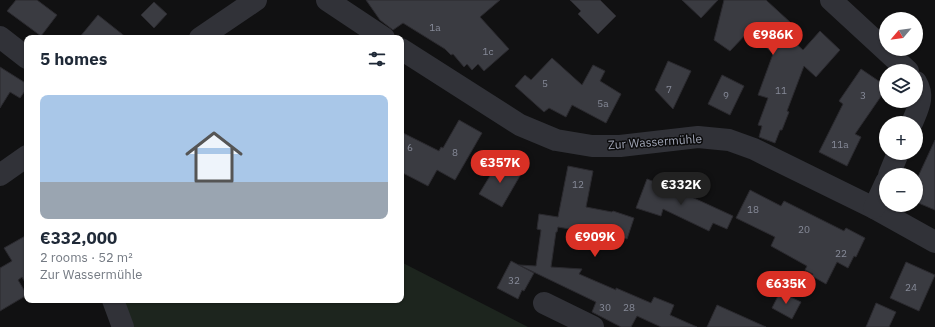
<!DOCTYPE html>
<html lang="en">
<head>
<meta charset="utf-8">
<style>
	:root { --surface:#fff; --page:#f6f6f7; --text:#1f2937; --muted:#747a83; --accent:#d93025 }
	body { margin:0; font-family:"IBM Plex Sans",sans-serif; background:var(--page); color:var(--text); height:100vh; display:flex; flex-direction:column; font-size:15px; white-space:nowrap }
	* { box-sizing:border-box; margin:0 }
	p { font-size:13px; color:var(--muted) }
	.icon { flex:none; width:22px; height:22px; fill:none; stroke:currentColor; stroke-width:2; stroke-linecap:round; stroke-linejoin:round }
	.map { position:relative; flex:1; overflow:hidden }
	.drawer { position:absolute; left:24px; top:35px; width:380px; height:268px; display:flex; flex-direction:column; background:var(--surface); border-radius:8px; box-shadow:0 1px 3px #0004 }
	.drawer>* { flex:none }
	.needle { width:26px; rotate:241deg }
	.fabs { position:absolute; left:879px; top:12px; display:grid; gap:8px }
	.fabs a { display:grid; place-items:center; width:44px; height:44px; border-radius:50%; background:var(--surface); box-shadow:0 1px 3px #0004; font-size:20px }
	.price { position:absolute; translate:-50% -34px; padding:0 9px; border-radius:14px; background:var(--accent); color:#fff; font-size:13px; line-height:26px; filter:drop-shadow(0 1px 2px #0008) }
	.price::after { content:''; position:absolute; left:50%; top:24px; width:12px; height:9px; margin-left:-6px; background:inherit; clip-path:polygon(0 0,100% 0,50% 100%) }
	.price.active { background:#222; color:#fff }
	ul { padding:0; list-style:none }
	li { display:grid; align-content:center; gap:8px; height:212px; padding:0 16px }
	li span { display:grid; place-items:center; height:124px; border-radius:8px; color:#555 }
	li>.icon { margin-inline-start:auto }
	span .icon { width:72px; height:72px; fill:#fffc; stroke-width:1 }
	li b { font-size:17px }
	h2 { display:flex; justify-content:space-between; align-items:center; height:48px; padding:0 16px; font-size:17px }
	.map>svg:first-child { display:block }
</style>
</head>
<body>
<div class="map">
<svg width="935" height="327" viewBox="0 0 935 327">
	<rect width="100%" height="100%" fill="#111112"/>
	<path fill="#1d251e" d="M401,262L528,327H128L122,300H401Z"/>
	<g fill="#3a3b41" stroke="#2b2a2f">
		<path d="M16,0H37L57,15L41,36L7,11Z"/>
		<path d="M366,0H500L480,17L509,49L484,71L478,64L472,70L467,64L464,67L453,54L451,55L445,49L403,23L393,30L380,20Z"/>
		<path d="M570,0H600L616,16L598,34L578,14L581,11Z"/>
		<path d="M682,0H718L701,18Z"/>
		<path d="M724,0H766L790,22L782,31L803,50L820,31L840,50L816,77L804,66L787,111L789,112L782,130H780L775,143L759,137L762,126L758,125L768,98L758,95L773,54L749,31L730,51L714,40Z"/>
		<path d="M154,2L167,14L154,28L141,15Z"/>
		<path d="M98,15L127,38H79Z"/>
		<path d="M552,58L582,85L593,65L605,71L600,81L621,94L606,123L572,105L566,117L549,108L544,112L515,86L525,75L531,80Z"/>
		<path d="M668,61L691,71L673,109L655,90Z"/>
		<path d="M0,67L27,84V88L20,98L10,92L0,108Z"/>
		<path d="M861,69L886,86V89L855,134L861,137L847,166L819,152L843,104L839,101Z"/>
		<path d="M722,75L744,86L730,115L708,104Z"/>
		<path d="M459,120L482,133L455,180L437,170L428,186L401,172V132L439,151L441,147L443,148Z"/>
		<path d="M935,140V210L916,202V181Z"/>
		<path d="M499,161L521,174L502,207L479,194Z"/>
		<path d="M568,166L593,171L586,207L612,212L613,211L634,218L627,239L589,225L587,232L558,227L557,232H556L551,267L582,269L579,274L616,290V288L651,303L654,297L674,305L670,315L697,327H661L637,316L631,327H621L592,312L596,302L519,265L536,266L541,230L537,229L539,214L558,217Z"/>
		<path d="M647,179L683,193L733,216L727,229L713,223L709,231L663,209L661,216L636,208Z"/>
		<path d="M750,190L781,206L784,201L844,231L846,228L865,238L856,257L854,256L848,268L837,262L826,284L812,276L813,274L805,270L807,266L771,246L775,237L736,218Z"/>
		<path d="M27,235V286L22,277L18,280L27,295L0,311V268L12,261L4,248Z"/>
		<path d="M511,261L534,273L524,291L522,290L518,299L497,288Z"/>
		<path d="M906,262L935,275L919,311L890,298Z"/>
		<path d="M780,292L801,302L792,319L772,308Z"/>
		<path d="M876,303L896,312L889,327H866Z"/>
		<path d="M717,305L726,309L766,327H707Z"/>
	</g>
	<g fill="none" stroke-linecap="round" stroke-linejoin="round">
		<g stroke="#313238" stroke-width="22">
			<path d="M327,0L384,38"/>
			<path d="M831,0L908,71"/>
			<path d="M0,37L27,58"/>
			<path d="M200,38L256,0"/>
			<path d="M401,49L520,125L556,140L592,146H620L698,137L729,140L754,149L874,208L935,242"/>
			<path d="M912,123C918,108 925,97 916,82"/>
			<path d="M0,175L27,156"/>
			<path d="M889,175L898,153"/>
			<path d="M874,208L886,182"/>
			<path d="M113,300L123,327"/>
			<path d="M544,303L593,327"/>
		</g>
	</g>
	<g text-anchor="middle" stroke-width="3" stroke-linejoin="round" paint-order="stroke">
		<g font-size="10" fill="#868a98">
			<text x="435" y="31">1a</text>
			<text x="488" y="55">1c</text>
			<text x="545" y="87">5</text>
			<text x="669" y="93">7</text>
			<text x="781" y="94">11</text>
			<text x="726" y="99">9</text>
			<text x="863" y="99">3</text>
			<text x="603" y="107">5a</text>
			<text x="840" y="148">11a</text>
			<text x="410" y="151">6</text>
			<text x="455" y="156">8</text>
			<text x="578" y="188">12</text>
			<text x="753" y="213">18</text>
			<text x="804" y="233">20</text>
			<text x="841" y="257">22</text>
			<text x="514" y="284">32</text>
			<text x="911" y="291">24</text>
			<text x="605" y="311">30</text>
			<text x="629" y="311">28</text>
		</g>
		<g font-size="12" fill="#a0a5b5" stroke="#0c0c0d">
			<text transform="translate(655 142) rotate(-4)" y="4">Zur Wassermühle</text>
		</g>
	</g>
</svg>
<div class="fabs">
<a><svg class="needle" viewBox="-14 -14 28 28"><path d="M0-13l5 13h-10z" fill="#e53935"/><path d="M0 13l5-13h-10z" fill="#747a83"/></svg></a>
<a><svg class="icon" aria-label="layers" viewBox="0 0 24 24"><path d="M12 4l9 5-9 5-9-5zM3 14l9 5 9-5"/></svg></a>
<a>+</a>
<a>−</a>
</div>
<b class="price" style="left:773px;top:56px">€986K</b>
<b class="price" style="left:500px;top:184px">€357K</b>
<b class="price active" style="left:681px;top:206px">€332K</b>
<b class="price" style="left:595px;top:258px">€909K</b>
<b class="price" style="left:786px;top:305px">€635K</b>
<section class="drawer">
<h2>5 homes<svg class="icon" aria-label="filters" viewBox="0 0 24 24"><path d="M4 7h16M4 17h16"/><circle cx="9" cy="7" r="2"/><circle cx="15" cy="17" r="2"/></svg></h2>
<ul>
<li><span style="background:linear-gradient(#a9c7e8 70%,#9aa5b1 0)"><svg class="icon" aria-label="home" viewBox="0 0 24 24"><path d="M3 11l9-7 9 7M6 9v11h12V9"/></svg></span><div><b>€332,000</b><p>2 rooms · 52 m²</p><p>Zur Wassermühle</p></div></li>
</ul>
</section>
</div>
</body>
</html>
